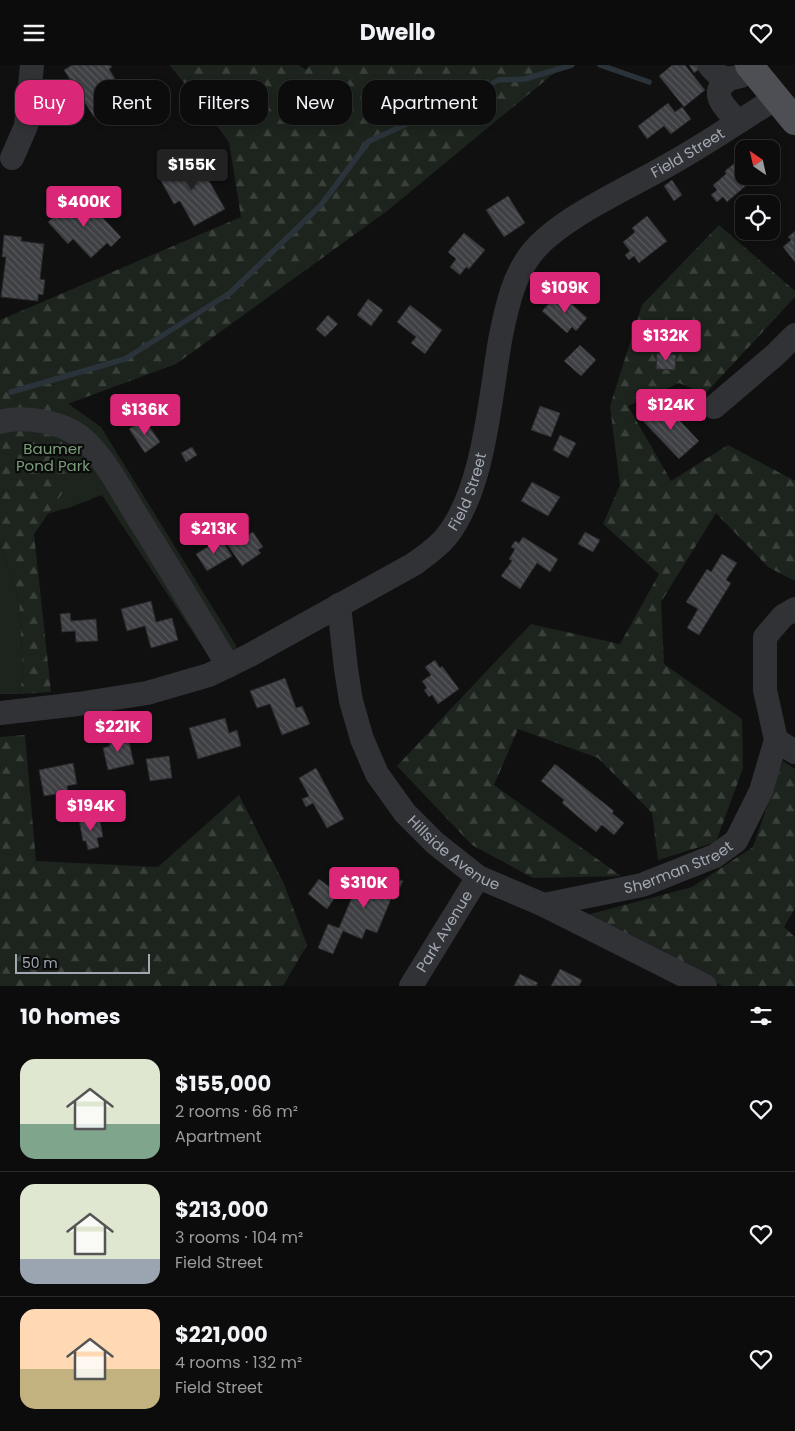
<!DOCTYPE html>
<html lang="en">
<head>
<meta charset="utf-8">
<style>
	:root { --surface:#0c0c0d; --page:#151516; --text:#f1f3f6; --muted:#9a9b9d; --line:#2c2c2e; --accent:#db2777 }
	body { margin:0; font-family:Poppins,sans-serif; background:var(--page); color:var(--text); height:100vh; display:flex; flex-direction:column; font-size:19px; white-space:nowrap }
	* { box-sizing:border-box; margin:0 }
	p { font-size:16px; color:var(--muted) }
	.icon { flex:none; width:28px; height:28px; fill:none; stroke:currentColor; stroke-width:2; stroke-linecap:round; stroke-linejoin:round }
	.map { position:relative; height:921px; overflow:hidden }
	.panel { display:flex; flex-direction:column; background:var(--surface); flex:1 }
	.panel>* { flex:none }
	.banner { position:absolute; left:15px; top:15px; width:500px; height:45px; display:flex; gap:10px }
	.needle { width:32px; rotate:326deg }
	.buttons { position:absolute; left:735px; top:75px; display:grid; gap:10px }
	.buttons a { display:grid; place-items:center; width:45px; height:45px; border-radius:10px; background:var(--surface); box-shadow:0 2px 8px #0003,0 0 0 1px var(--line); font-size:25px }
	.scale { position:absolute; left:15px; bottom:12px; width:135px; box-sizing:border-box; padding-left:5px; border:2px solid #a1a8b2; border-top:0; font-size:14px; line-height:18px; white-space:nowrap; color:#a1a8b2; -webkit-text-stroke:4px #0b0b0c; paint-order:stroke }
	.price { position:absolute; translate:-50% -42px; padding:0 11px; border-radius:5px; background:var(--accent); color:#fff; font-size:16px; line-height:32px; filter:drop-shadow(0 1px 2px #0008) }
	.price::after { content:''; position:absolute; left:50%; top:30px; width:15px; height:11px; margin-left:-8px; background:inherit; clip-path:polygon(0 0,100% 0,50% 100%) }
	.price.on { background:#222; color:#fff }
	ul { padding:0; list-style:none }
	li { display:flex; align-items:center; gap:15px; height:125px; padding:0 20px }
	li+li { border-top:1px solid var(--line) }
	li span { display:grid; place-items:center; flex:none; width:140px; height:100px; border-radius:15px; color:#555 }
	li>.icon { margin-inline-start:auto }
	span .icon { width:60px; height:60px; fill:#fffc; stroke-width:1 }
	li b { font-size:21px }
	h2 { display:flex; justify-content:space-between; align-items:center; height:60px; padding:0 20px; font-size:21px }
	.chip { padding:0 18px; border-radius:15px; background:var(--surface); box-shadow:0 2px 8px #0003,0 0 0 1px var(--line); font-size:18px; line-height:45px }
	.chip.on { background:var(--accent); color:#fff }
	header { display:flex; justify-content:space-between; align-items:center; height:65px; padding:0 20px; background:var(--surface); font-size:22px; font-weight:700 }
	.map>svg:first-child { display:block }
</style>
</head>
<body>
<header><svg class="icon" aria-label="menu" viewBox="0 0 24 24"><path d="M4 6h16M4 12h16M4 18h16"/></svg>Dwello<svg class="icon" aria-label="heart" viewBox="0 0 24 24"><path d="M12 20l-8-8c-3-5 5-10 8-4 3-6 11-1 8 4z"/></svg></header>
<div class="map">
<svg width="795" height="921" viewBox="0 0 795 921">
	<defs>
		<pattern id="forest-firs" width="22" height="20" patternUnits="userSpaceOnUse" patternTransform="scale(1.25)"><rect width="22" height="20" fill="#1c241d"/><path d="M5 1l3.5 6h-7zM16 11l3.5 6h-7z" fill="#3a413b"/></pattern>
		<pattern id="building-back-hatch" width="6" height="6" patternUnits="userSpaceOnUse" patternTransform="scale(1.25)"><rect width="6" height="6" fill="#3f4044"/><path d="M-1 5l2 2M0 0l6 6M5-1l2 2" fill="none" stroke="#58595d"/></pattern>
	</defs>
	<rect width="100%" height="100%" fill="#101011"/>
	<g fill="#1c241d">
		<path d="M0,286L8,296L101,362L237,582L213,598L102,430L71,442L9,460L0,440Z"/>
		<path d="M0,477L19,534L23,607L20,629H0Z"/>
	</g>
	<g fill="url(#forest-firs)">
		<path d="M170,0H299L306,5L310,0H564L387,146L176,299L51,345L75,410L34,469L51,627L20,629L23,607L19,534L0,477V255L241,152L229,77Z"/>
		<path d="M719,160L795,226V232L705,329L679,318L628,341L671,416L728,380L795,416V516L768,502L716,448L661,537L664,599L742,654L743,703L716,777L658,795L652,748L598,693L518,664L494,720L621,811L533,813L472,780L397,701L531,559L620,579L659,509L603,459L620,420L610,341L642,240Z"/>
		<path d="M25,670L36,796L158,802L239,730L284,819L307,880L283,921H0V672Z"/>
		<path d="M783,696L795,704V843L784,862L795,872V921H722L587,850L692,822L753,782Z"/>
	</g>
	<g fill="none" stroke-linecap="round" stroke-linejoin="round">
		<g stroke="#2a3339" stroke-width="5.5">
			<path d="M600,0L649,17"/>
			<path d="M11,327L125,294L230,228L321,140L369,76L476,28L498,15L525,14L572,0"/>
		</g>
	</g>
	<g fill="url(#building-back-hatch)" stroke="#2a2a2d">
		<path d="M72,0H110L112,2L109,4L126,32L94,52L64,5Z"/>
		<path d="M672,0H685L705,25L684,42L659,11Z"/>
		<path d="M689,0H705L694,8Z"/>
		<path d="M668,38L675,47L682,42L691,54L671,69L664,61L647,74L638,61Z"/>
		<path d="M743,91L744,111H747L745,113L749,118L727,137L723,132L717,137L711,130L717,125L713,120L726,109L725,106Z"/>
		<path d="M196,93L225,144L194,161L180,136L174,139L157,109L176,98L179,102Z"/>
		<path d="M672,115L682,130L674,136L664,121Z"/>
		<path d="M508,131L525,158L504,172L486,145Z"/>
		<path d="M80,134L86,140L89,138L121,172L111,182L107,178L91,193L73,174L68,179L48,157L66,141L69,144Z"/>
		<path d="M647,151L667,176L639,198L634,191L629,195L625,190L630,186L623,177L635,167L632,163Z"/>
		<path d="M795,166V197L783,182L791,175L788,172Z"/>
		<path d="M464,168L485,185L469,204L466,202L460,210L450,202L456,194L448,187Z"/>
		<path d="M4,170L22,172L21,176L44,179L40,214L45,215L43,230L38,229V236L1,232L6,192H2Z"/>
		<path d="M557,230L562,235L564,232L587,253L576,266L572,262L567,268L542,246Z"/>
		<path d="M368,234L383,245L371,261L357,250Z"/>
		<path d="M410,240L442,265L425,289L411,278L416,272L397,257Z"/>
		<path d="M328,250L338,259L325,272L316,264Z"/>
		<path d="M580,280L596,295L581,311L564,296Z"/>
		<path d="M657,288L676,290L675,305L656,304Z"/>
		<path d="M662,337L699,376L679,394L642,355Z"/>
		<path d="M540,341L560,348L551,372L531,365Z"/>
		<path d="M144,354L160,377L145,388L129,364Z"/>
		<path d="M560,370L576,378L568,393L553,385Z"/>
		<path d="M192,382L197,390L186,397L181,388Z"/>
		<path d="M532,417L560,432L548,451L521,436Z"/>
		<path d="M246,467L248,470L253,467L263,482L258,485L261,488L242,501L227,479Z"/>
		<path d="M585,467L600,475L593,487L578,479Z"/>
		<path d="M523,472L558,494L550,507L537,498L520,524L501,511L512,496L509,494L515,484L511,482L515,476L519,478Z"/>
		<path d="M221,474L232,491L207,506L196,489Z"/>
		<path d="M722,489L737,498L726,515L731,518L699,570L687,563L698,544L686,537L707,504L711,507Z"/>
		<path d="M151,536L156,557L172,553L178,575L151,583L145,561L127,566L121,544Z"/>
		<path d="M70,548L71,556L96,554L98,576L76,577L75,566L62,567L60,549Z"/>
		<path d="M435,595L440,603L442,601L459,624L438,639L432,630L429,632L424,625L427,623L422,616L431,610L425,602Z"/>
		<path d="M285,613L296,643L302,641L310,659L282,670L270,639L257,643L250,626Z"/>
		<path d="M225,653L229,668L237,665L241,681L198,694L189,663Z"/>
		<path d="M123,668L125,678L129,677L134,699L108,705L103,683L110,681L108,671Z"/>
		<path d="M169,691L172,713L150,716L146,694Z"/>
		<path d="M73,698L77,719L67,721L68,727L44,731L39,705Z"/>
		<path d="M555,699L614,746L612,748L624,758L614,770L602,760L596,767L562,738L564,735L541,716Z"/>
		<path d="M316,703L344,754L327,763L313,738L306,742L302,734L309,731L299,713Z"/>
		<path d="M99,751L103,772L97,773L99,782L88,785L86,776H83L79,755Z"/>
		<path d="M377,805L403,816L394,835L391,834L377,868L366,864L362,874L343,866L333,889L318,883L328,859L339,863L361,811L373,815Z"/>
		<path d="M319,814L338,828L327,844L308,829Z"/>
		<path d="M560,904L582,915L579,921H551Z"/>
		<path d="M520,909L538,918L536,920L538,921H514Z"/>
	</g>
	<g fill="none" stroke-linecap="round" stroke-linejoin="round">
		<g stroke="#313236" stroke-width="24">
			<path d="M709,0C720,13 724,16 741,11"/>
			<path d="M729,14C707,29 726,43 738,57"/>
			<path d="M12,93L26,61L32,0"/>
			<path d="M714,342L775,290L795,270"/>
			<path d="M0,357C23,350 65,357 83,374C106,394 121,426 137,451C168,501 199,551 228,601"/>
			<path id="s1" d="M339,540L346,604L351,636L362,674L377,709L405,748L435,778L478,812L544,840L705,921"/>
			<path id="s2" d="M0,648L78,639L147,628L209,610L250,590L414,499C425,491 437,483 446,472C485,424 490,330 501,270C507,242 513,212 531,189C559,153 629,123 670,99C706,79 741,55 776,33"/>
			<path d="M776,675L795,687"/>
			<path id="s3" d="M544,840L642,820L715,791L736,776L761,726L776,675L765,625V572L783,551L795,544"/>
			<path id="s4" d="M411,921L478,812"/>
		</g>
		<path stroke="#4d4f55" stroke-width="28" d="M749,0L795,56"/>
	</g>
	<g text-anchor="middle" stroke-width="4.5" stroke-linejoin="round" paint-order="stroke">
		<g font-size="15" fill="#a1a8b2" stroke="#0b0b0c">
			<text dy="5" stroke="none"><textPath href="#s2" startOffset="974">Field Street</textPath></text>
			<text dy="5" stroke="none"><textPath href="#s2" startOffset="539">Field Street</textPath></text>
			<text dy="5" stroke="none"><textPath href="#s1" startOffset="286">Hillside Avenue</textPath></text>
			<text dy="5" stroke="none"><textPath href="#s3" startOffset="140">Sherman Street</textPath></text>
			<text dy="5" stroke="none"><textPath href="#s4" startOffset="64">Park Avenue</textPath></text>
		</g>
		<g font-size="15" fill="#799d79" stroke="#0b0b0c">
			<text x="53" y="389">Baumer<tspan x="53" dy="17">Pond Park</tspan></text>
		</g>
	</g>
</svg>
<div class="buttons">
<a><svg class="needle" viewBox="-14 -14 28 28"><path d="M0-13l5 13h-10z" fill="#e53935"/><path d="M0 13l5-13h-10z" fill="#9a9b9d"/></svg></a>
<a><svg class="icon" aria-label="locate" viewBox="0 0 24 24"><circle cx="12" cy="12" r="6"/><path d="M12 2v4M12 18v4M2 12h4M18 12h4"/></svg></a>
</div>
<div class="scale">50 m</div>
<b class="price on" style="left:192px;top:126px">$155K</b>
<b class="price" style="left:84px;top:163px">$400K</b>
<b class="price" style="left:565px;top:249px">$109K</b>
<b class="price" style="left:666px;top:297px">$132K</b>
<b class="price" style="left:671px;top:366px">$124K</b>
<b class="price" style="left:145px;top:371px">$136K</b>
<b class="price" style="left:214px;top:490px">$213K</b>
<b class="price" style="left:118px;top:688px">$221K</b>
<b class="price" style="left:91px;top:767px">$194K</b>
<b class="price" style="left:364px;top:844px">$310K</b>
<div class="banner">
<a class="chip on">Buy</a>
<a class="chip">Rent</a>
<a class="chip">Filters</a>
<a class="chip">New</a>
<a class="chip">Apartment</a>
</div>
</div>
<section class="panel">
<h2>10 homes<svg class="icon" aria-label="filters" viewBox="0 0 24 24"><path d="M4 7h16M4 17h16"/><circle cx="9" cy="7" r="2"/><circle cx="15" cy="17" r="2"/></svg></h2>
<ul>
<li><span style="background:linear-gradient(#dfe7d0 65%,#7fa58c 0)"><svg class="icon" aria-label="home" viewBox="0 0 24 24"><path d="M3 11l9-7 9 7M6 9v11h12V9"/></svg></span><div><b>$155,000</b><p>2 rooms · 66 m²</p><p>Apartment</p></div><svg class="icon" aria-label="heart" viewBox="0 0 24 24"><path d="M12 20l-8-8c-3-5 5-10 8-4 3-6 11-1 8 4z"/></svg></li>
<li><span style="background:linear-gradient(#dfe7d0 75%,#9aa5b1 0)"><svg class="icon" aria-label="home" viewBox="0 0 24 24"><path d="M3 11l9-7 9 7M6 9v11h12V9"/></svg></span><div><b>$213,000</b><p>3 rooms · 104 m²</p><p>Field Street</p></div><svg class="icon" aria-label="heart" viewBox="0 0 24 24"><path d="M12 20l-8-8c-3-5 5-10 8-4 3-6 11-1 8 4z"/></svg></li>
<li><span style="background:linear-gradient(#ffd9b3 60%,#c2b280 0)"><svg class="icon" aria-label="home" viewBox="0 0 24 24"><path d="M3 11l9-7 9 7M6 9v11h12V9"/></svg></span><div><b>$221,000</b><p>4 rooms · 132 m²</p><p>Field Street</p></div><svg class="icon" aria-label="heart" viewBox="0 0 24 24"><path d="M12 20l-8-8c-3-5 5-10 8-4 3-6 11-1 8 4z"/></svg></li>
</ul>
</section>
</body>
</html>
